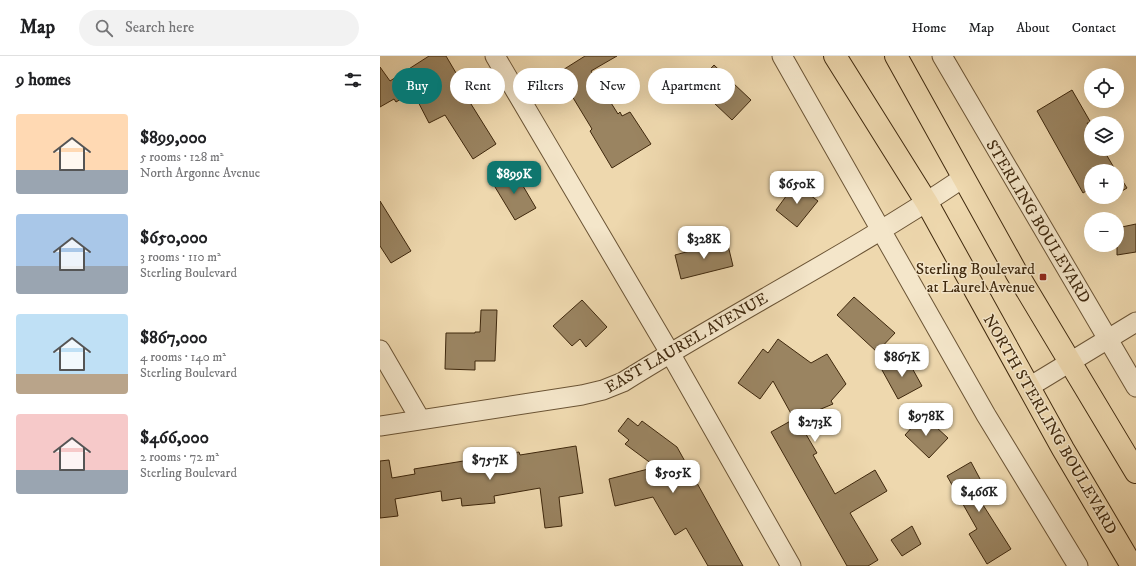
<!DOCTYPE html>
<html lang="en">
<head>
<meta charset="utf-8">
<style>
	:root { --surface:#fff; --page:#f2f2f2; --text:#202124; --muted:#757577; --line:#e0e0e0; --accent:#0f766e }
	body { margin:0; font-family:"IM FELL DW Pica",serif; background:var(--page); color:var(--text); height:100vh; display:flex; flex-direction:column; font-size:15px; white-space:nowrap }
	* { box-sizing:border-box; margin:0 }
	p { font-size:13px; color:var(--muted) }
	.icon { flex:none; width:22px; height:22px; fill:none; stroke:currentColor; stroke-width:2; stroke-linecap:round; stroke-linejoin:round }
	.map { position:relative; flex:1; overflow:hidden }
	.drawer { display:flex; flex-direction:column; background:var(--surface); width:380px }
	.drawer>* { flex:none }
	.top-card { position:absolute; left:12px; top:12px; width:380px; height:36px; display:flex; gap:8px }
	.fabs { position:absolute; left:704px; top:12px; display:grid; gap:8px }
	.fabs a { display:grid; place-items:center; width:40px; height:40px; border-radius:50%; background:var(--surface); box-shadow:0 4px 16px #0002; font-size:20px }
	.price { position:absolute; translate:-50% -34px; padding:0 9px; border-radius:8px; background:#fff; color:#222; font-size:13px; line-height:26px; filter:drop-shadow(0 1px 2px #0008) }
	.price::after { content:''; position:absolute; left:50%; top:24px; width:12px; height:9px; margin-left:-6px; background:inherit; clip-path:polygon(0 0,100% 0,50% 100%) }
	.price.on { background:var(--accent); color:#fff }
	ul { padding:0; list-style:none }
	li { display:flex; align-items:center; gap:12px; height:100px; padding:0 16px }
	li span { display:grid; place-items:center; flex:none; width:112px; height:80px; border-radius:4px; color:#555 }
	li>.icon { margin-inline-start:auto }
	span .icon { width:48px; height:48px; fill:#fffc; stroke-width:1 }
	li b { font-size:17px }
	h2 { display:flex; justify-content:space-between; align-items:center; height:48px; padding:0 16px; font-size:17px }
	.chip { padding:0 14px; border-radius:18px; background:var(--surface); box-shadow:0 4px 16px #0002; font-size:14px; line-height:36px }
	.chip.on { background:var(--accent); color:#fff }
	header { display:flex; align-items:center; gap:24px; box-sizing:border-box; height:56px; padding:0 20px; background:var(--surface); border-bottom:1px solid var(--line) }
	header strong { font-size:19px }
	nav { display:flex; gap:22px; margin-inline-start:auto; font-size:14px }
	.search { width:280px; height:36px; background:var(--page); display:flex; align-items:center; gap:10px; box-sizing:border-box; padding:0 14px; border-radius:22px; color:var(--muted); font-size:15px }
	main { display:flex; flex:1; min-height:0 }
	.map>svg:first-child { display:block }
</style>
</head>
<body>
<header>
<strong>Map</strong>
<div class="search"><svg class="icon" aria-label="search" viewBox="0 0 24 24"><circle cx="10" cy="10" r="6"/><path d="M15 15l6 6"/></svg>Search here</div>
<nav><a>Home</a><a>Map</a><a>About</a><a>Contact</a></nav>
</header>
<main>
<section class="drawer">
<h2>9 homes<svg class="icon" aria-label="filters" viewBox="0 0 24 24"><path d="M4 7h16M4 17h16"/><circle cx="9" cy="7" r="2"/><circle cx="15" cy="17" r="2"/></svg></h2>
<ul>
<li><span style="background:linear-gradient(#ffd9b3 70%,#9aa5b1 0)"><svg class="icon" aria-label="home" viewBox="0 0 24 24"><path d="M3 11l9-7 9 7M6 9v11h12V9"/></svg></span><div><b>$899,000</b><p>5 rooms · 128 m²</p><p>North Argonne Avenue</p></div></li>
<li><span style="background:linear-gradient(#a9c7e8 65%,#9aa5b1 0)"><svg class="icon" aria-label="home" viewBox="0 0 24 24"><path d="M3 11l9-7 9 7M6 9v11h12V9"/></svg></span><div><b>$650,000</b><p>3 rooms · 110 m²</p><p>Sterling Boulevard</p></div></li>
<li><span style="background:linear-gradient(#bfe0f5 75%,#b9a48a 0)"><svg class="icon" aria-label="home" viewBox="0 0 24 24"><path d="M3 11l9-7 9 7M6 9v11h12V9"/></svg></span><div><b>$867,000</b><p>4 rooms · 140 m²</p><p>Sterling Boulevard</p></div></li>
<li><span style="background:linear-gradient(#f6c9c9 70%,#9aa5b1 0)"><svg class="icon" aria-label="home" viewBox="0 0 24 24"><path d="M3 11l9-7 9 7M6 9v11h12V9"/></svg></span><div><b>$466,000</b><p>2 rooms · 72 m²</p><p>Sterling Boulevard</p></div></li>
</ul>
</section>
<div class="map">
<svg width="756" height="510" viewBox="0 0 756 510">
	<rect width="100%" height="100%" fill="#eed8ae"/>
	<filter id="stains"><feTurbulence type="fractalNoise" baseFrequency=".005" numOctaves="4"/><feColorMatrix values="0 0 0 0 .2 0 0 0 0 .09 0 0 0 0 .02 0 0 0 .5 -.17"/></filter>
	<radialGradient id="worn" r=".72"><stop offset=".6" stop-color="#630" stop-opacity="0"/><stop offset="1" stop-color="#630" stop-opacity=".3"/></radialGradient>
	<g fill="#9a8461" stroke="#3f280d">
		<path d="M49,0H66L89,39L86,40L116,88L93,103L65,59L49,67L33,36L16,46L14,43L0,51V11L10,25Z"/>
		<path d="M205,0H237L211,15L238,58L240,56L242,60L250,56L271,88L232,112L210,75L212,73L178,17Z"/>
		<path d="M334,9L371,44L352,64L315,29Z"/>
		<path d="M692,34L711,67H707L711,74V93H723L736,115H711V132L703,137L657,55Z"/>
		<path d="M133,113L156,152L135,164L112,126Z"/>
		<path d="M737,116L747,132L737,138Z"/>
		<path d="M415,128L438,145L417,171L396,154Z"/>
		<path d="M0,145L31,195L11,207L0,190Z"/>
		<path d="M756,168V196L737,199V172Z"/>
		<path d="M347,185L353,210L301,223L295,199Z"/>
		<path d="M474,241L515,277L497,296L457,259Z"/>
		<path d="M202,244L227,271L206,291L200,283L192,290L173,270Z"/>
		<path d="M101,254H117L115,305H95V314L65,313L66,277H95V276H100Z"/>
		<path d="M398,283L431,307L447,298L466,328L451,345L453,348L417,363L437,397L433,399L455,438L495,414L507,435L470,457L498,504L488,510H467L391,376L414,363L393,325L380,343L358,327L383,293L388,297Z"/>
		<path d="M526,301L542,330L518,343L502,314Z"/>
		<path d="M543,359L568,382L549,402L525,379Z"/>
		<path d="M248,362L258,370L262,365L297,391L363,510H328L306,472L295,479L273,441L235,450L229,423L276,411L245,388L249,384L238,375Z"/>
		<path d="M196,390L203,437L179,441L182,470L165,472L160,432L114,440L115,447L82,450L81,442L62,445L61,435L15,443L18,460L0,462V405L9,404L12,422L35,418L34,413L139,396L140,399Z"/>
		<path d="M591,406L607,436L598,441L631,493L607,508L589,478L597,473L567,420Z"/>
		<path d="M532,470L541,488L522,500L511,484Z"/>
	</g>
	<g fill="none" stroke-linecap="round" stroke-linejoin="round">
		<g stroke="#6b5435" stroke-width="21">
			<g id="street">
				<path d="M115,0L290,297L411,510"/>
				<path d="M402,0L606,359L698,510"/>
				<path d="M562,0L756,331"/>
				<path d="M0,294L40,363"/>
				<path d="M649,331L756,266"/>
				<path d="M0,370L202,339L223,334L243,326C355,256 473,196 583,122"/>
			</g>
		</g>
		<g stroke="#3f280d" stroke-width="24">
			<g id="primary">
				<path d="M455,0L547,147L683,393L752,510"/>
				<path d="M516,0L636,216L756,416"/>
			</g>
		</g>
		<use href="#street" stroke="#f4e6ca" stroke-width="19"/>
		<use href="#primary" stroke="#eed8ae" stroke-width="22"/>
	</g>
	<rect fill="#8f2418" stroke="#f4e6ca" stroke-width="1.5" x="659" y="217" width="8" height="8" rx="2"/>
	<g text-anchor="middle" stroke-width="3" stroke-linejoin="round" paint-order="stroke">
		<g font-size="16" fill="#3f280d" stroke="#f4e6ca">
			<text transform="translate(659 165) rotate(59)" y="6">STERLING BOULEVARD</text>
			<text transform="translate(306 286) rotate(-30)" y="6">EAST LAUREL AVENUE</text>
			<text transform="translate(671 368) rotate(60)" y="6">NORTH STERLING BOULEVARD</text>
		</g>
		<g font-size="16" fill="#3f280d" stroke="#f4e6ca" text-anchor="end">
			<text x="655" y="218">Sterling Boulevard<tspan x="655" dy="18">at Laurel Avenue</tspan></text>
		</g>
	</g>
	<rect width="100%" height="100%" filter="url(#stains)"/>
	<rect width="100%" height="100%" fill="url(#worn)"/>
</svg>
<div class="fabs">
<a><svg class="icon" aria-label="locate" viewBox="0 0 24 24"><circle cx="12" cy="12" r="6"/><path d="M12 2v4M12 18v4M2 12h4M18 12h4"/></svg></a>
<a><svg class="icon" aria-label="layers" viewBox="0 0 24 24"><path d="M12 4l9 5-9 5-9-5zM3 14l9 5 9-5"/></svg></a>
<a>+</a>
<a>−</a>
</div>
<b class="price on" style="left:134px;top:139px">$899K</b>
<b class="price" style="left:417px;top:149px">$650K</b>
<b class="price" style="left:324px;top:204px">$328K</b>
<b class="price" style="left:522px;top:322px">$867K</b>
<b class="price" style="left:546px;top:381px">$978K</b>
<b class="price" style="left:435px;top:387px">$273K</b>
<b class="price" style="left:110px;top:425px">$757K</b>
<b class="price" style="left:293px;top:438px">$505K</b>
<b class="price" style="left:599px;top:457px">$466K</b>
<div class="top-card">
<a class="chip on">Buy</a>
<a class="chip">Rent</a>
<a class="chip">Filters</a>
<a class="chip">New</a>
<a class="chip">Apartment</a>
</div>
</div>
</main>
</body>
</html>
